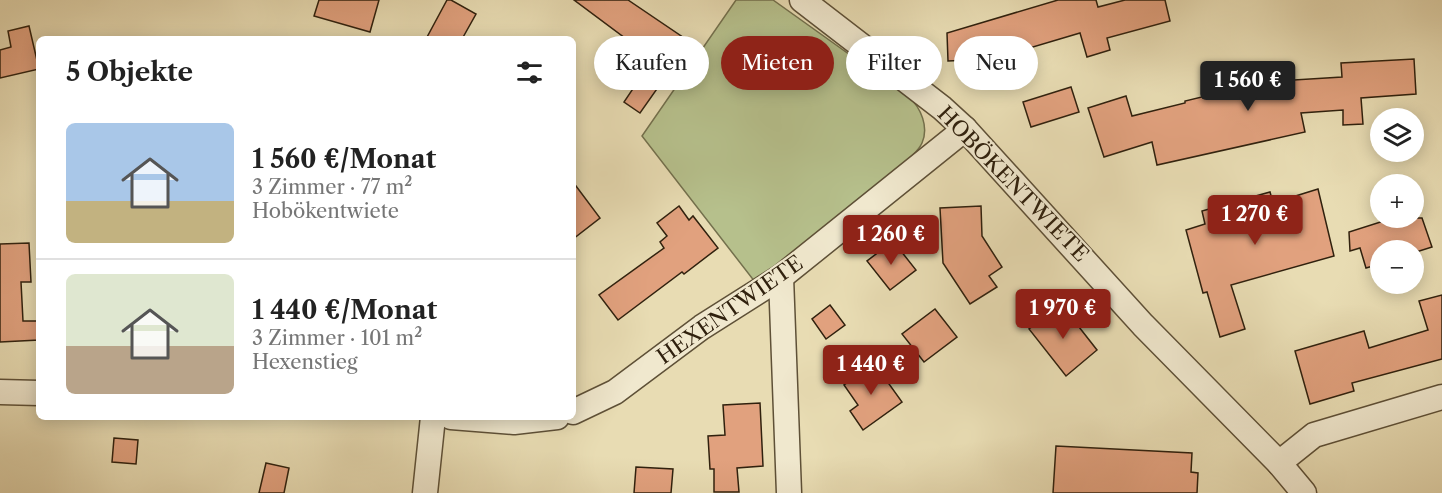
<!DOCTYPE html>
<html lang="de">
<head>
<meta charset="utf-8">
<style>
	:root { --surface:#fff; --page:#f2f2f2; --text:#222; --muted:#767676; --line:#e0e0e0; --accent:#8f2418 }
	body { margin:0; font-family:"Libre Caslon Text",serif; background:var(--page); color:var(--text); height:100vh; display:flex; flex-direction:column; font-size:22px; white-space:nowrap }
	* { box-sizing:border-box; margin:0 }
	p { font-size:20px; color:var(--muted) }
	.icon { flex:none; width:33px; height:33px; fill:none; stroke:currentColor; stroke-width:2; stroke-linecap:round; stroke-linejoin:round }
	.map { position:relative; flex:1; overflow:hidden }
	.side { position:absolute; left:36px; top:36px; width:540px; height:384px; display:flex; flex-direction:column; background:var(--surface); border-radius:9px; box-shadow:0 3px 15px #0003 }
	.side>* { flex:none }
	.guide { position:absolute; left:594px; top:36px; width:570px; height:54px; display:flex; gap:12px }
	.fabs { position:absolute; left:1370px; top:108px; display:grid; gap:12px }
	.fabs a { display:grid; place-items:center; width:54px; height:54px; border-radius:50%; background:var(--surface); box-shadow:0 3px 15px #0003; font-size:30px }
	.price { position:absolute; translate:-50% -51px; padding:0 14px; border-radius:6px; background:var(--accent); color:#fff; font-size:20px; line-height:39px; filter:drop-shadow(0 2px 3px #0008) }
	.price::after { content:''; position:absolute; left:50%; top:36px; width:18px; height:14px; margin-left:-9px; background:inherit; clip-path:polygon(0 0,100% 0,50% 100%) }
	.price.active { background:#222; color:#fff }
	ul { padding:0; list-style:none }
	li { display:flex; align-items:center; gap:18px; height:150px; padding:0 30px }
	li+li { border-top:2px solid var(--line) }
	li span { display:grid; place-items:center; flex:none; width:168px; height:120px; border-radius:9px; color:#555 }
	li>.icon { margin-inline-start:auto }
	span .icon { width:72px; height:72px; fill:#fffc; stroke-width:1 }
	li b { font-size:26px }
	h2 { display:flex; justify-content:space-between; align-items:center; height:72px; padding:0 30px; font-size:26px }
	.chip { padding:0 21px; border-radius:27px; background:var(--surface); box-shadow:0 3px 15px #0003; font-size:21px; line-height:54px }
	.chip.active { background:var(--accent); color:#fff }
	.map>svg:first-child { display:block }
</style>
</head>
<body>
<div class="map">
<svg width="1442" height="493" viewBox="0 0 1442 493">
	<rect width="100%" height="100%" fill="#e8dcb3"/>
	<filter id="stains"><feTurbulence type="fractalNoise" baseFrequency=".00333" numOctaves="4"/><feColorMatrix values="0 0 0 0 .2 0 0 0 0 .09 0 0 0 0 .02 0 0 0 .5 -.17"/></filter>
	<radialGradient id="worn" r=".72"><stop offset=".6" stop-color="#630" stop-opacity="0"/><stop offset="1" stop-color="#630" stop-opacity=".3"/></radialGradient>
	<path fill="#b6c08c" stroke="#73704d" stroke-width="1.5" d="M736,0H773L909,97C921,108 929,127 922,143C917,155 895,170 885,178C842,214 799,248 755,282L642,136Z"/>
	<g fill="#e1a17e" stroke="#30210e" stroke-width="1.5">
		<path d="M319,0H379L370,32L314,16Z"/>
		<path d="M447,0H451L476,14L462,39H426Z"/>
		<path d="M574,0H628L690,42L640,113L624,102L653,59Z"/>
		<path d="M1058,0H1096L1098,7L1125,0H1165L1170,21L1107,38L1110,50L1087,57L1080,33L992,59L948,61L947,33Z"/>
		<path d="M29,26L39,69L0,78V50L11,47L8,31Z"/>
		<path d="M1414,59L1416,94L1361,98L1363,124L1343,125V110L1301,113L1305,132L1157,165L1152,142L1104,157L1088,108L1126,96L1132,116L1185,103V101L1293,75L1294,80L1342,77L1341,63Z"/>
		<path d="M1071,87L1079,112L1031,127L1023,102Z"/>
		<path d="M573,182L600,218L573,239Z"/>
		<path d="M1318,189L1334,256L1231,285L1245,329L1220,337L1207,292L1203,293L1186,230L1205,224L1202,211L1270,192L1273,203Z"/>
		<path d="M679,206L689,220L693,216L718,248L684,274L682,272L618,320L599,295L664,248L660,242L667,236L657,223Z"/>
		<path d="M981,206L982,236L1002,267L989,276L997,287L970,304L943,263L940,208Z"/>
		<path d="M1393,218H1422L1432,247L1413,253V250H1380V264L1366,268L1360,248L1350,251L1349,232Z"/>
		<path d="M893,241L916,270L890,290L867,261Z"/>
		<path d="M29,243L31,282H21L23,321H39V340L0,342V244Z"/>
		<path d="M1442,295V359L1352,383L1354,391L1310,404L1295,351L1364,331L1369,348L1428,330L1419,301Z"/>
		<path d="M1061,304L1097,350L1066,376L1029,329Z"/>
		<path d="M830,305L845,325L826,339L812,319Z"/>
		<path d="M935,309L957,337L924,362L902,334Z"/>
		<path d="M874,363L902,402L863,430L850,411L858,405L844,385Z"/>
		<path d="M760,403L763,466L737,468L739,492H714V469H710L708,436L725,435L723,405Z"/>
		<path d="M114,438L138,440L136,464L112,462Z"/>
		<path d="M1056,446L1192,453L1191,472L1198,473L1197,493H1053Z"/>
		<path d="M266,463L289,468L284,493H259Z"/>
		<path d="M636,467L673,469L671,493H634Z"/>
	</g>
	<g fill="none" stroke-linecap="round" stroke-linejoin="round">
		<g stroke="#5e5037" stroke-width="27">
			<g id="street">
				<path d="M802,0L942,108L965,129L1143,325L1279,463L1304,493"/>
				<path d="M781,277L789,493"/>
				<path d="M0,392L39,393"/>
				<path d="M573,412L615,392L702,327L781,277L965,129"/>
				<path d="M451,417L514,422L557,417"/>
				<path d="M1279,463L1314,435L1442,397"/>
				<path d="M425,493L433,417"/>
			</g>
		</g>
		<use href="#street" stroke="#f0e8ce" stroke-width="24"/>
	</g>
	<g text-anchor="middle" stroke-width="4.5" stroke-linejoin="round" paint-order="stroke">
		<g font-size="21" fill="#30210e" stroke="#f0e8ce">
			<text transform="translate(1013 184) rotate(46)" y="7">HOBÖKENTWIETE</text>
			<text transform="translate(730 310) rotate(-35)" y="7">HEXENTWIETE</text>
		</g>
	</g>
	<rect width="100%" height="100%" filter="url(#stains)"/>
	<rect width="100%" height="100%" fill="url(#worn)"/>
</svg>
<div class="fabs">
<a><svg class="icon" aria-label="layers" viewBox="0 0 24 24"><path d="M12 4l9 5-9 5-9-5zM3 14l9 5 9-5"/></svg></a>
<a>+</a>
<a>−</a>
</div>
<b class="price active" style="left:1248px;top:112px">1 560 €</b>
<b class="price" style="left:1255px;top:246px">1 270 €</b>
<b class="price" style="left:891px;top:266px">1 260 €</b>
<b class="price" style="left:1063px;top:340px">1 970 €</b>
<b class="price" style="left:871px;top:396px">1 440 €</b>
<div class="guide">
<a class="chip">Kaufen</a>
<a class="chip active">Mieten</a>
<a class="chip">Filter</a>
<a class="chip">Neu</a>
</div>
<section class="side">
<h2>5 Objekte<svg class="icon" aria-label="filters" viewBox="0 0 24 24"><path d="M4 7h16M4 17h16"/><circle cx="9" cy="7" r="2"/><circle cx="15" cy="17" r="2"/></svg></h2>
<ul>
<li><span style="background:linear-gradient(#a9c7e8 65%,#c2b280 0)"><svg class="icon" aria-label="home" viewBox="0 0 24 24"><path d="M3 11l9-7 9 7M6 9v11h12V9"/></svg></span><div><b>1 560 €/Monat</b><p>3 Zimmer · 77 m²</p><p>Hobökentwiete</p></div></li>
<li><span style="background:linear-gradient(#dfe7d0 60%,#b9a48a 0)"><svg class="icon" aria-label="home" viewBox="0 0 24 24"><path d="M3 11l9-7 9 7M6 9v11h12V9"/></svg></span><div><b>1 440 €/Monat</b><p>3 Zimmer · 101 m²</p><p>Hexenstieg</p></div></li>
</ul>
</section>
</div>
</body>
</html>
